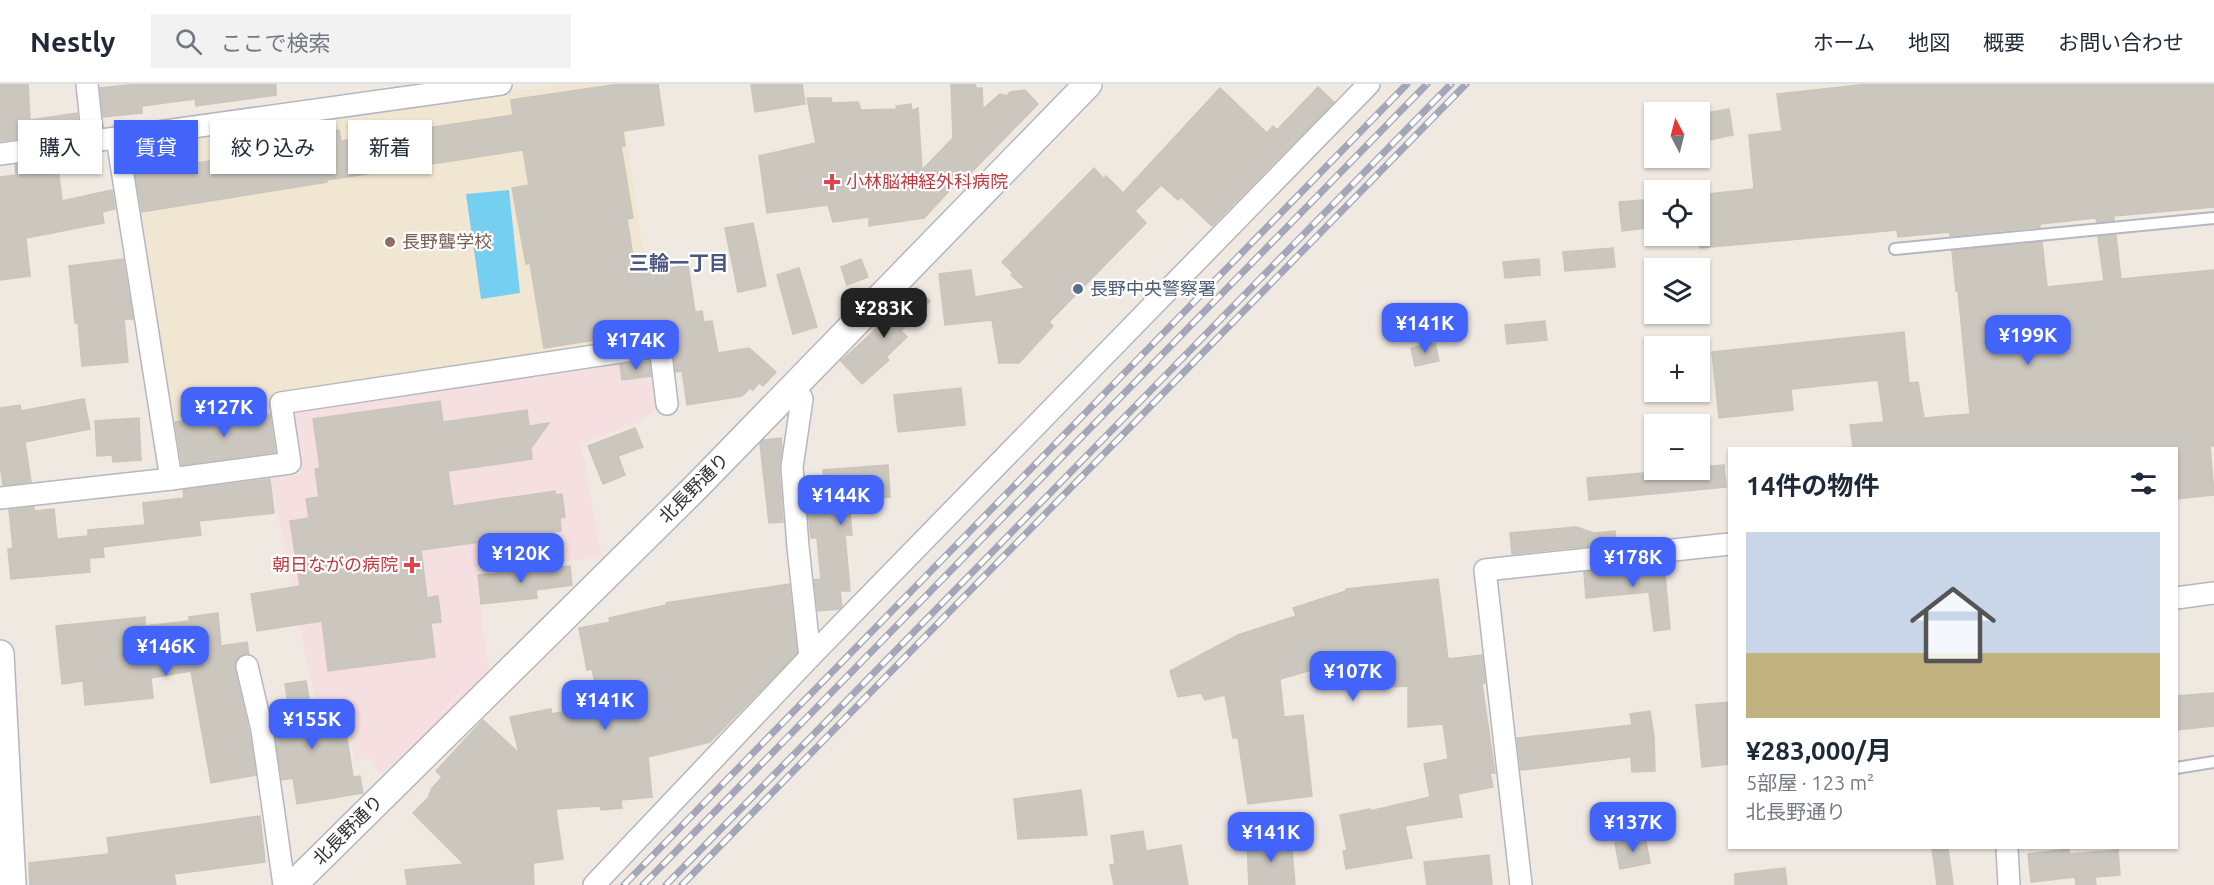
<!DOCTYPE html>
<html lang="ja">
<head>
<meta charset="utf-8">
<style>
	:root { --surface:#fff; --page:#f2f2f3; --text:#1f2937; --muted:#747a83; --line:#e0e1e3; --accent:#4264fb }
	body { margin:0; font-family:Ubuntu,"Noto Sans JP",sans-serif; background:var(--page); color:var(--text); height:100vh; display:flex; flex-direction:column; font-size:22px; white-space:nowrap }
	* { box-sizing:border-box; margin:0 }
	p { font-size:20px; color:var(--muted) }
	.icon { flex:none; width:33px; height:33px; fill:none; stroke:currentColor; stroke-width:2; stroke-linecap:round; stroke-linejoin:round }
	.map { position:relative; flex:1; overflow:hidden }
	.side { position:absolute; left:1728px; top:363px; width:450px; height:402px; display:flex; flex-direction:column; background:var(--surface); border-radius:0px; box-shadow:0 2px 4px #0004 }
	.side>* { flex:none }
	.guide { position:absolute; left:18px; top:36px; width:570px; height:54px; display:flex; gap:12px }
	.needle { width:39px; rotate:353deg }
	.buttons { position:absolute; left:1644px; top:18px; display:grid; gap:12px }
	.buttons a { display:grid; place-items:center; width:66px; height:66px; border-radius:0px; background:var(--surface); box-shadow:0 2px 4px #0004; font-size:30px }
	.price { position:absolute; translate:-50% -51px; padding:0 14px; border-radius:12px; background:var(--accent); color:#fff; font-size:20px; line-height:39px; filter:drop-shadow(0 2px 3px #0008) }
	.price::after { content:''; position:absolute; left:50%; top:36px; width:18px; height:14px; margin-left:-9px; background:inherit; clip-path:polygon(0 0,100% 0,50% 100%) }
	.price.active { background:#222; color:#fff }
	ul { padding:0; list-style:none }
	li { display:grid; align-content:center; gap:12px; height:318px; padding:0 18px }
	li span { display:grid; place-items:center; height:186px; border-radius:0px; color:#555 }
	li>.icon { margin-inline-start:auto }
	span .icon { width:108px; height:108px; fill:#fffc; stroke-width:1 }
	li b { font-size:26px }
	h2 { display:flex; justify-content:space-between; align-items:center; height:72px; padding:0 18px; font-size:26px }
	.tag { padding:0 21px; border-radius:0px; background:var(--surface); box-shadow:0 2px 4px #0004; font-size:21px; line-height:54px }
	.tag.active { background:var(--accent); color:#fff }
	header { display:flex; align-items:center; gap:36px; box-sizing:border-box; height:84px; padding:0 30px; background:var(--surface); border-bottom:2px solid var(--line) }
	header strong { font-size:28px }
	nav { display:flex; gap:33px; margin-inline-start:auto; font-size:21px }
	.search { width:420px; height:54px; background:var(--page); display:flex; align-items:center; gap:15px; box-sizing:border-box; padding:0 21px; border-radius:0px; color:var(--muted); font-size:22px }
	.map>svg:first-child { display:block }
</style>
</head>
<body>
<header>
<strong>Nestly</strong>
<div class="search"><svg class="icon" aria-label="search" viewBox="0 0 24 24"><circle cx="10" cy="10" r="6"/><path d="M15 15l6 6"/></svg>ここで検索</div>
<nav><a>ホーム</a><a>地図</a><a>概要</a><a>お問い合わせ</a></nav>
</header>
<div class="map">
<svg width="2214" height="801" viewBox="0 0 2214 801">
	<rect width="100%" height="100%" fill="#efe9e1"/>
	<path fill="#f0e6d1" d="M562,0H619L656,255L277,315L283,378L173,391L124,60L411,23Z"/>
	<path fill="#f5dfe0" d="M652,269L661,321L637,339L581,360L602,473L476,488L489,592L381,691L369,674L355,676L347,631L320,634L302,555L271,394L301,390L302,377L293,335L298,326Z"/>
	<path fill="#75cff0" d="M509,106L520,209L481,215L466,110Z"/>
	<g fill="#cbc7bf" stroke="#cbc5ba" stroke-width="1.5">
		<path d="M0,0H28L30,36L77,29L79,46L0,57Z"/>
		<path d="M137,0H276V11L196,22L195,15L142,22V29L103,33L100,4Z"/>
		<path d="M619,0H658L664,41L623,47L625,62H621L633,134L627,135L636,190L688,181L695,228L702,227L704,238L712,237L718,269L749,264L776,288L763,302L759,299L753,306L750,304L742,312L687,321L682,287L676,288L673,260L670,254L664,250L616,256L615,253L544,264L530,179L526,180L512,104L529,101L523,66L327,96V98L142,128L135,89L263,68L259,59L339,46L341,57L513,31L511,16Z"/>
		<path d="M751,0H802L805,20L755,28Z"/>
		<path d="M951,0H975L976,4H982L983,25L1000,10L1007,12L1010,8L1025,6L1038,20L964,96L961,94L924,134L869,142V133L833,138L828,121L767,129L759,72L816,59L807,14H831L832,19L858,18L861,26L897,25L896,22L911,20L912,27L918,24L922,86L953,54Z"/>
		<path d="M1868,0H2214V123L2114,132V136L2097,138L2096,134L2040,140V143L1950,152V148L1898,153L1897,146L1700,164V111L1754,105L1749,51L1782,47L1777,10Z"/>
		<path d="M1318,3L1334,18L1212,142L1181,113L1178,116L1161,101L1135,127L1146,139L1049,238L1053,242L1019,279H999L992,236L945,241L939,190L971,186L975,213L1025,204L1011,191L1013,189L1002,178L1094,84L1104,95L1106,92L1123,109L1220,4L1267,49L1273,42L1277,46Z"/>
		<path d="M1729,25L1733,51L1700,58V30Z"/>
		<path d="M57,75L62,117L112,106L115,125L102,128L104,139L26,154L30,192L0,196V93L16,91L15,81Z"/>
		<path d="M1654,115V143L1622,147L1619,118Z"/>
		<path d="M753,139L766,202L738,208L725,144Z"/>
		<path d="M2116,151L2121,195L2214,186V362H2210L2214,411L2176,415V364H1853L1850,341L1884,338L1878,296L1791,305L1793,326L1719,334L1712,268L1904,248L1909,299L1918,298L1924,334L1970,330L1958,206L1956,207L1952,167L2042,158L2047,203L2104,197L2098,153Z"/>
		<path d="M1613,164L1615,183L1565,187L1563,168Z"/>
		<path d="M123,175L133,235H124L128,278L82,282L78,239H75L69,182Z"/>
		<path d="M861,175L868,193L847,201L841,183Z"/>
		<path d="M1539,175L1540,191L1505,194L1503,178Z"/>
		<path d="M799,184L817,243L793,250L777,191Z"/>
		<path d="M916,204L930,217L901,247L907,253L886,273L889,276L862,300L841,277L872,249Z"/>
		<path d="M1545,237L1547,256L1507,260L1505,241Z"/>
		<path d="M1435,259L1439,277L1415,282L1411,264Z"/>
		<path d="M649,277L651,292L622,296L620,281Z"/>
		<path d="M961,304L965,341L898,348L894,311Z"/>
		<path d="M84,315L90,345L25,358L31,398L3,401L0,380V324L20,321L21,327Z"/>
		<path d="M440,317L443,338L527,326L529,342L549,339L531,364L532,375L448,387L453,422L555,407V411L562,410L565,433L560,434L561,447L421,466L427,514L438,512L441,538L431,539L435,573L328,587L322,537L257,547L251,510L300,502L290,437L309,434L306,415L319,413L315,385L320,384L313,335Z"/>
		<path d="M270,330L275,368L182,381L175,338L236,331L237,334Z"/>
		<path d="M139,334L141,376L113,378L112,371L97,372L95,337Z"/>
		<path d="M635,344L643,363L618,372L625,391L603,400L588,362Z"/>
		<path d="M781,354L782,363L779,384L783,438L769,439L760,360L763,356Z"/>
		<path d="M888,381L890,413L849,416L852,451H845L850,507H840L842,522L839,525L818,527L814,496L821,495L817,454H811L808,429L826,428L823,386Z"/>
		<path d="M1724,381L1726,403L1589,416L1587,394L1678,386H1700V383Z"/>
		<path d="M270,395L274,429L199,437L201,451L103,463L104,473L89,474L90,488L11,495L8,465L13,464L9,426L34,423V427L54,425L57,455L88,452V446L145,441L143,419L184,414L183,406Z"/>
		<path d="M1576,443L1594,449L1615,447L1616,459L1512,470L1510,449Z"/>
		<path d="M1664,480L1670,545L1654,547L1649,508L1586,514L1584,488Z"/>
		<path d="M570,482L572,501L536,506L537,514L481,520L478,491Z"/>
		<path d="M1438,495L1448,575L1482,571L1485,599L1482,600L1495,689H1490L1493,703L1458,710L1462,733L1405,742L1412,774L1346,785L1343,767L1347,766L1340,731L1370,725V727L1430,713L1424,680L1448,675L1443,640L1408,643V602L1367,604V575L1327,573L1329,581L1280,595L1284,633L1303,631L1312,712L1248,720L1238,654H1233L1225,611L1205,616L1201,609L1178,613L1170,587L1238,551L1296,532L1293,524L1346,507V505Z"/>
		<path d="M789,500L797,569L710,658L648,673L652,713L621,716L622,724L601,726L600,722L556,725L563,775L533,779L534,801H407L405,786L464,780L413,729L428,714L432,704L442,693L436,687L483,636L519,669L510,633L551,625L552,630L599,619L592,585L587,586L579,544L610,538L609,534L666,521V519Z"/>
		<path d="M218,529L221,562L247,558L249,570L238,573L235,584L249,648L256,691L211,699L191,587L151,594L153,614L85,621L83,597L62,600L56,542L145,533V542L189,537V533Z"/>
		<path d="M306,597L313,640L344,635L353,693L360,692L363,709L297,720L293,694L282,696L270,622L288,619L285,600Z"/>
		<path d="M2214,609V642L2176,646V612Z"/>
		<path d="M1730,618V680L1702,683L1696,621Z"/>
		<path d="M1650,627L1654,653L1655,687L1632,688L1631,673L1521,686L1517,654L1632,641L1630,630Z"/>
		<path d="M1081,706L1087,751L1018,755L1014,715Z"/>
		<path d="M260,732L265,778L174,790L176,801H30L29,779L109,770L107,754Z"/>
		<path d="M1143,747L1146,767L1181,761L1188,801H1114L1110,781L1115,780L1111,752Z"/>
		<path d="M1645,753L1650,779L1620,785L1615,759Z"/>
		<path d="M1291,755L1295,801H1249L1247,758Z"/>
		<path d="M1932,764H1948L1953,801H1937Z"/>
		<path d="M2069,765V770L2118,766L2120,791L2095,793L2096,801H2076L2075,793L2031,798L2028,770Z"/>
		<path d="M1489,771L1492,801H1427L1424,778Z"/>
		<path d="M1785,784L1787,801H1735V790Z"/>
	</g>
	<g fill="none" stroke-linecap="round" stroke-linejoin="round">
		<g stroke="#b4b7c1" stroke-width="14">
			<g id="service">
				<path d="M1895,165L2214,134"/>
				<path d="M2176,684L2214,678"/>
			</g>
		</g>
		<g stroke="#b4b7c1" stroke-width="24">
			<g id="minor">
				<path d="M87,0L93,57"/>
				<path d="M117,54L171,395"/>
				<path d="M0,70L501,0"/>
				<path d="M795,302L802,315L792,383L798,463L810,573"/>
				<path d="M0,414L171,395L290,379L281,319L660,262L667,320"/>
				<path d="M2176,514L2214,509"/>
				<path d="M247,582L262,646L284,801"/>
				<path d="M2007,764L2009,801"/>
				<path d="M594,801L810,573L1369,0"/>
				<path d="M1521,801L1485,486L1730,460"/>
			</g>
		</g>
		<g stroke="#b4b7c1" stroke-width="30">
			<g id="tertiary">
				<path d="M0,570L12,801"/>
				<path d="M293,801L697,402L1088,0"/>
			</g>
		</g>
		<use href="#service" stroke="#fff" stroke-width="10"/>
		<use href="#minor" stroke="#fff" stroke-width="21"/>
		<use href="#tertiary" stroke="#fff" stroke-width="27"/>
		<g stroke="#a3a6b8" stroke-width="7">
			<g id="rail">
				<path d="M624,801L1407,0"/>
				<path d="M643,801L1427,0"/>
				<path d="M666,801L1451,0"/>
				<path d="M682,801L1466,0"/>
			</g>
		</g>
		<use href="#rail" stroke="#fff" stroke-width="4.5" stroke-dasharray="14" stroke-linecap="butt"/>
	</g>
	<g fill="#e0444e" stroke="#fff" stroke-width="2">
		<path d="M829 89h6v6h6v6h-6v6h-6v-6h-6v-6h6z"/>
		<path d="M409 472h6v6h6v6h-6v6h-6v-6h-6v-6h6z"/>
	</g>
	<circle fill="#8d6e63" stroke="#fff" stroke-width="2" cx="390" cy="158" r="6"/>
	<circle fill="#5c6f8a" stroke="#fff" stroke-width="2" cx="1078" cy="205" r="6"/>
	<g text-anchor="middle" stroke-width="4.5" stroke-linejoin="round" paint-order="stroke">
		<g font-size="18" fill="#be3a42" stroke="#fff" text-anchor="start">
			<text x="846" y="104">小林脳神経外科病院</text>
			<text x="398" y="487" text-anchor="end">朝日ながの病院</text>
		</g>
		<g font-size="18" fill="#785e54" stroke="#fff" text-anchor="start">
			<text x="402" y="164">長野聾学校</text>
		</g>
		<g font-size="18" fill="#4e5e75" stroke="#fff" text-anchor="start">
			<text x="1090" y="211">長野中央警察署</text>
		</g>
		<g font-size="18" fill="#2e2e2e" stroke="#fff">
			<text transform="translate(694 404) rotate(-45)" y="6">北長野通り</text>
			<text transform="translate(348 746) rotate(-45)" y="6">北長野通り</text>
		</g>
		<g font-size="20" font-weight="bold" fill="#4d5680" stroke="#fff">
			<text x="679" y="186">三輪一丁目</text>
		</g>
	</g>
</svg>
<div class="buttons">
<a><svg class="needle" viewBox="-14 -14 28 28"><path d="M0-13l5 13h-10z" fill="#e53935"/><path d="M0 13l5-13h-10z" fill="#747a83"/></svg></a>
<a><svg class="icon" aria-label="locate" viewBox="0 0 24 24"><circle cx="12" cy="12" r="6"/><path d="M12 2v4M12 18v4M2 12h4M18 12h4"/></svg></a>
<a><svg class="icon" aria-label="layers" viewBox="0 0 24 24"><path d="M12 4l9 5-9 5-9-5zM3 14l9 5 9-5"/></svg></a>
<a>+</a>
<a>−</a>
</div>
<b class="price active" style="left:884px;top:255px">¥283K</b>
<b class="price" style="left:1425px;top:270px">¥141K</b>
<b class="price" style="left:2028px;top:282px">¥199K</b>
<b class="price" style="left:636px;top:287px">¥174K</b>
<b class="price" style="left:224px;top:354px">¥127K</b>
<b class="price" style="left:841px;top:442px">¥144K</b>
<b class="price" style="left:521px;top:500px">¥120K</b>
<b class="price" style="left:1633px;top:504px">¥178K</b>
<b class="price" style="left:166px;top:593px">¥146K</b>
<b class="price" style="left:1353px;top:618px">¥107K</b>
<b class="price" style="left:605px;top:647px">¥141K</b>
<b class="price" style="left:312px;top:666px">¥155K</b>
<b class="price" style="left:1633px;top:769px">¥137K</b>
<b class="price" style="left:1271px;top:779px">¥141K</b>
<div class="guide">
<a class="tag">購入</a>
<a class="tag active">賃貸</a>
<a class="tag">絞り込み</a>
<a class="tag">新着</a>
</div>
<section class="side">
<h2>14件の物件<svg class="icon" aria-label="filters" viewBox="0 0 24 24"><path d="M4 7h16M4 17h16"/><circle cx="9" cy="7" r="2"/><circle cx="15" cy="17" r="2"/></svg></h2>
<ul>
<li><span style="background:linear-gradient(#c9d6e8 65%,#c2b280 0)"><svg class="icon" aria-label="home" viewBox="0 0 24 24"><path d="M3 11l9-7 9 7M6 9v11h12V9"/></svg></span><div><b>¥283,000/月</b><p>5部屋 · 123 m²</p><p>北長野通り</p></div></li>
</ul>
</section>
</div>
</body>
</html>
